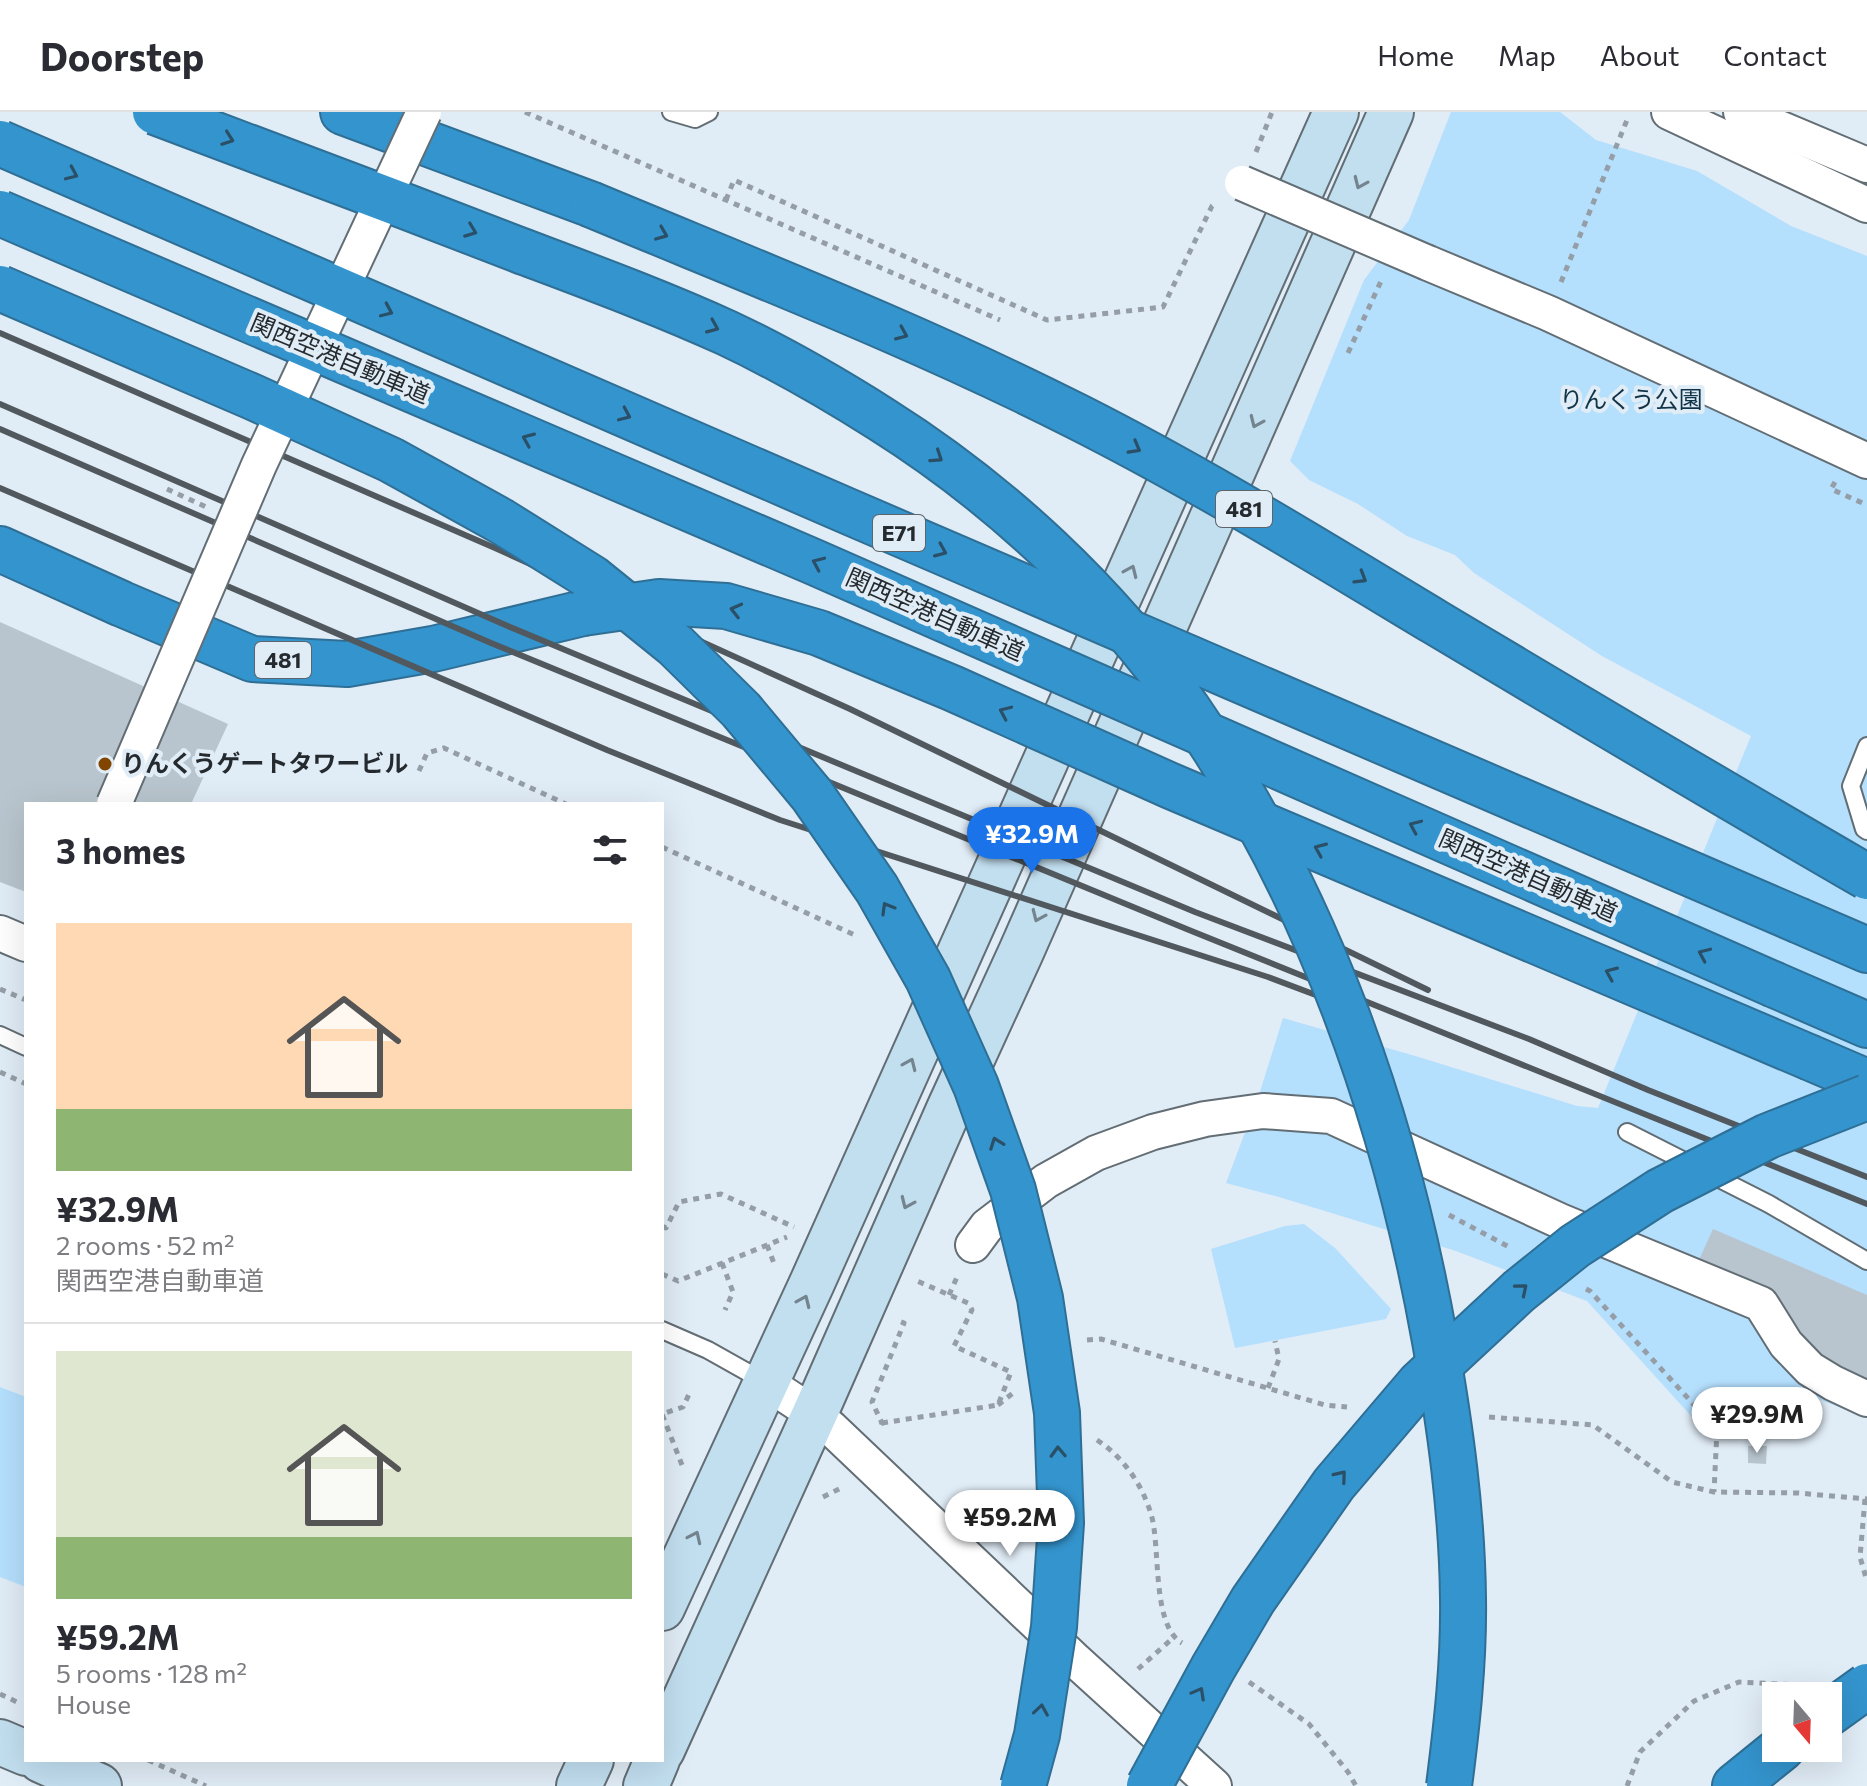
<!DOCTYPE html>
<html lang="en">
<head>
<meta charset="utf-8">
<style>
	:root { --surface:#fff; --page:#f7f7f7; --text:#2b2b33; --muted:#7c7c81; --line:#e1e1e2; --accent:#1a73e8 }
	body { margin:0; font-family:Commissioner,"Noto Sans JP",sans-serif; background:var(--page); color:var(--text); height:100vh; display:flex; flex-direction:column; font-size:30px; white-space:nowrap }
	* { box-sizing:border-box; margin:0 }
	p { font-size:26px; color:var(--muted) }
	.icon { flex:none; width:44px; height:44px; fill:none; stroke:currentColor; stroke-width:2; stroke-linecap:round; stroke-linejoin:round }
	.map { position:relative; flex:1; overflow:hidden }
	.drawer { position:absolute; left:24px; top:690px; width:640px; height:960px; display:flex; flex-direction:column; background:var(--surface); border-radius:0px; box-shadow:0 8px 32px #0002 }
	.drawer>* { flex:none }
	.needle { width:52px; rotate:161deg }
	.fabs { position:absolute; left:1762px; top:1570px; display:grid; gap:16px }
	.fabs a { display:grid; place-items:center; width:80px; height:80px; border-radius:0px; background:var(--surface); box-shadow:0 8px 32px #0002; font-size:40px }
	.price { position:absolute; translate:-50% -68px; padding:0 18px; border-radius:28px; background:#fff; color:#222; font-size:26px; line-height:52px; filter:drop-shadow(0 2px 4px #0008) }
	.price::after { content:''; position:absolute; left:50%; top:48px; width:24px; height:18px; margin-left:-12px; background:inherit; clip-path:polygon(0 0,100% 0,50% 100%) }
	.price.selected { background:var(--accent); color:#fff }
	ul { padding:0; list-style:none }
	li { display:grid; align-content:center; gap:16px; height:424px; padding:0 32px }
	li+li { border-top:2px solid var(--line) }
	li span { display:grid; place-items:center; height:248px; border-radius:0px; color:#555 }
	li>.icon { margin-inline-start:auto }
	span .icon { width:144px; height:144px; fill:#fffc; stroke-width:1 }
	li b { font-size:34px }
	h2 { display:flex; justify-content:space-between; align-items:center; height:96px; padding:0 32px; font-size:34px }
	header { display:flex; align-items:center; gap:48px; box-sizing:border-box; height:112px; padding:0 40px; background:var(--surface); border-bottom:2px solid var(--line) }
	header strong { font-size:38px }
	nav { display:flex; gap:44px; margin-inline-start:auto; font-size:28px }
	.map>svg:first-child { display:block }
</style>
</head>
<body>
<header>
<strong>Doorstep</strong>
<nav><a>Home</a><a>Map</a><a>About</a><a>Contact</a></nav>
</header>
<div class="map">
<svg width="1867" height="1674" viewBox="0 0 1867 1674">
	<rect width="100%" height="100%" fill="#e0ecf6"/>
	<g fill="#b4dffd">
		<path d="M1451,0H1560L1596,28L1697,59L1791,114L1867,144V1306L1808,1283L1729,1279L1725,1304L1692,1305L1587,1189L1456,1139L1279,1085L1226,1071L1259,983L1283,906L1422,946L1577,994L1598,996L1751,624L1602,544L1474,461L1455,443L1407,424L1358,392L1309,368L1290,349L1364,168L1409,108Z"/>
		<path d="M1304,1112L1335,1136L1391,1197L1386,1207L1235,1236L1211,1137L1285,1114Z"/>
		<path d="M0,1275L26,1285V1475L0,1465Z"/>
	</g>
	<g fill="#b9c5ce">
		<path d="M0,510L228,612L191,692H26V780L0,770Z"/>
		<path d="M1713,1117L1867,1183V1283L1694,1159Z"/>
		<path d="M1748,1334H1767L1766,1352L1748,1351Z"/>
	</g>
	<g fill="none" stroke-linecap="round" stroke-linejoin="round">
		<g stroke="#626d74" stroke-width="20">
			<g id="lane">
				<path d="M671,0L695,7L709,0"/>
				<path d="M1867,634L1851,674L1864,717L1867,719"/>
				<path d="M0,923L26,935"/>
				<path d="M1627,1020L1769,1092L1867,1149"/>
				<path d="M662,1218L708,1238L765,1270"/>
			</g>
		</g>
		<g stroke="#626d74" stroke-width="38">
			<g id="street">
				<path d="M1669,0L1867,93"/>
				<path d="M1741,0L1867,53"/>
				<path d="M1428,151L1548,201L1867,349"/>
				<path d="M0,821L26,832"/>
				<path d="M973,1133L987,1114L1046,1069L1096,1041L1153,1020L1205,1007L1263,999L1331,1004L1560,1109L1761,1192L1786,1232L1810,1257L1833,1271L1867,1287"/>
				<path d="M767,1271L814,1302L831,1316L1074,1547L1214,1674"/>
			</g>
		</g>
		<g stroke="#626d74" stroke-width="48">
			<g id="secondary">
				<path d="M662,1496L812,1171L1336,0"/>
				<path d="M0,1630L26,1641"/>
				<path d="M662,1638L820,1290L949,997L1021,840L1391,0"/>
				<path d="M41,1648L99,1674"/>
				<path d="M579,1674L591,1648"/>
				<path d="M646,1674L657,1648"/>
			</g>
		</g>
		<g stroke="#2f6f95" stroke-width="48">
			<g id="highway">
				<path d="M343,0L590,92"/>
				<path d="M0,437L122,492L252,547L347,552L433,537L583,501"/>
				<path d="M1800,809L1867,838"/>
				<path d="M1775,873L1867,913"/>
				<path d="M1811,946L1867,970"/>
				<path d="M1735,1674L1782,1636"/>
			</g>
		</g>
		<g stroke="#959ea6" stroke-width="5" stroke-dasharray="6 6" stroke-linecap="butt">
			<path d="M525,0L1000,208"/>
			<path d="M1256,40L1272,0"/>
			<path d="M726,88L734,68L1047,208L1163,195L1212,94L1217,90"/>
			<path d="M1561,170L1627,8"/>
			<path d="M1348,241L1382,167"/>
			<path d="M1835,370L1831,377L1867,393"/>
			<path d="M167,377L206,395"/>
			<path d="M419,659L427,641L444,636L566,692"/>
			<path d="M662,735L857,824"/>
			<path d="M0,877L26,888"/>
			<path d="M0,960L26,972"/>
			<path d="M1449,1103L1511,1136"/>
			<path d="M662,1114L666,1116L679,1090L721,1082L794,1115"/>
			<path d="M767,1133L775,1154"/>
			<path d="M722,1151L733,1180L725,1198"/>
			<path d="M662,1162L678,1169L787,1125"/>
			<path d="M1586,1177L1590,1179L1717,1318L1714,1380"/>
			<path d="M949,1183L958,1163"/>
			<path d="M1087,1228L1101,1227L1325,1293L1347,1295"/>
			<path d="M1268,1276L1279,1247L1275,1229"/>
			<path d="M998,1293L1013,1281"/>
			<path d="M1489,1305L1593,1313L1672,1370L1714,1380L1798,1381L1867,1387"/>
			<path d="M882,1311L998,1293L1011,1260L954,1234L972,1198L968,1191L917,1169"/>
			<path d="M881,1313L882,1311L872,1290L904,1211L897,1208"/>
			<path d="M1097,1328C1123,1345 1142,1372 1151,1402C1161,1434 1151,1513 1182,1531"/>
			<path d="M682,1353L662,1302L683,1295L691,1278"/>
			<path d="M823,1385L843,1375"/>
			<path d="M1865,1387L1860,1445L1867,1469"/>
			<path d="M1138,1557L1173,1526"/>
			<path d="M1249,1570L1309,1612L1348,1660L1356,1674"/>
			<path d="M0,1582L17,1590"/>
			<path d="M148,1648L206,1674"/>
			<path d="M1627,1674L1640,1640L1694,1589L1739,1570L1798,1573"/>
		</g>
		<use href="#lane" stroke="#fff" stroke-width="16"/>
		<use href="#street" stroke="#fff" stroke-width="34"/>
		<use href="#secondary" stroke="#c2dff0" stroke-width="44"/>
		<use href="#highway" stroke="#3494cd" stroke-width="44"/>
		<g stroke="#52595e" stroke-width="6">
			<path d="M0,221L495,436L850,597L1428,878"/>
			<path d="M0,292L510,515L1195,800L1529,927L1648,978L1867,1065"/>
			<path d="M0,317L491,531L1189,818L1867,1092"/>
			<path d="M0,376L607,638L780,708L1268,865L1361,900"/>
		</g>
		<g stroke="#626d74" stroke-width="38" stroke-linecap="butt">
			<g id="street-bridge">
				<path d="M1242,71L1428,151"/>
				<path d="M114,692L259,353L424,0"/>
			</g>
		</g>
		<g stroke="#2f6f95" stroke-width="48" stroke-linecap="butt">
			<g id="highway-bridge">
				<path d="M155,0C276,45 398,91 519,138C588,164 659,190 727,221C780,246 832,276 881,307C1000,382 1107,482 1188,597C1318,784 1395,1005 1435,1229C1450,1314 1462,1399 1463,1486C1464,1549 1457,1612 1449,1674"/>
				<path d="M0,31L845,398L1800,809"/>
				<path d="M590,92C753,160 918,224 1076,304C1199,366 1317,439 1435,510C1579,596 1722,681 1867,765"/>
				<path d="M0,101L814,450L1775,873"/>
				<path d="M0,176L253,285L391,348L501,409L592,466L675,533L741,598L812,683L877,777L928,867L976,974L1013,1078L1040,1186L1057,1301L1061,1411L1054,1515L1037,1623L1023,1674"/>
				<path d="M583,501L659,490L726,494L819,521L952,576L1171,674L1811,946"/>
				<path d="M1828,1602L1867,1574"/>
				<path d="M1149,1674L1213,1556L1253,1488L1334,1372L1420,1271L1519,1179L1575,1134L1660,1079L1768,1024L1867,985"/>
			</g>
		</g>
		<use href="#street-bridge" stroke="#fff" stroke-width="34"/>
		<use href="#highway-bridge" stroke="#3494cd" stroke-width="44"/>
	</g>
	<defs><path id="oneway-chevron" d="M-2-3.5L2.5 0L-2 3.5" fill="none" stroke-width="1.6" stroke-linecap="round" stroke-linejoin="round" transform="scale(2)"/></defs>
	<g stroke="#2a4f66">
		<use href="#oneway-chevron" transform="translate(228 27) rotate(20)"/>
		<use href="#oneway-chevron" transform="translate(72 62) rotate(24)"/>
		<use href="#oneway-chevron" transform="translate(471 119) rotate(21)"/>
		<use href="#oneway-chevron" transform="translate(662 122) rotate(22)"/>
		<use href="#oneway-chevron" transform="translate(387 199) rotate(24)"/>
		<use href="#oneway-chevron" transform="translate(713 215) rotate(23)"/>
		<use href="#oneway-chevron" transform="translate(902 222) rotate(23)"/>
		<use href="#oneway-chevron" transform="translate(625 303) rotate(24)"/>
		<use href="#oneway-chevron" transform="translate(528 327) rotate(-157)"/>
		<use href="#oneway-chevron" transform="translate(1135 336) rotate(29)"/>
		<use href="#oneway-chevron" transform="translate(937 345) rotate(34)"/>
		<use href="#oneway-chevron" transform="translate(941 439) rotate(23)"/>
		<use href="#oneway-chevron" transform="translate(818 451) rotate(-156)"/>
		<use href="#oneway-chevron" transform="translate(1361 466) rotate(31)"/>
		<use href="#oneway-chevron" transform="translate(736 498) rotate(-166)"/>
		<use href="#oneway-chevron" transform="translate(1005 600) rotate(-156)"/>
		<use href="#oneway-chevron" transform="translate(1415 714) rotate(-156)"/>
		<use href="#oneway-chevron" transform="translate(1320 737) rotate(-157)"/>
		<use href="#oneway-chevron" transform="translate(887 796) rotate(-120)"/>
		<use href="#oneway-chevron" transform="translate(1704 842) rotate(-156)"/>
		<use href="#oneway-chevron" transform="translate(1611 861) rotate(-157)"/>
		<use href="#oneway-chevron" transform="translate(996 1031) rotate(-110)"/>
		<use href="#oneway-chevron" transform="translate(1522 1177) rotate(-40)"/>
		<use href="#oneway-chevron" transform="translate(1058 1340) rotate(-92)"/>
		<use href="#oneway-chevron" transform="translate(1341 1364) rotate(-50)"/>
		<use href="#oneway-chevron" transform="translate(1199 1581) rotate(-61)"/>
		<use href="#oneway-chevron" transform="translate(1041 1598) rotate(-81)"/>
	</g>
	<g stroke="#74848f">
		<use href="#oneway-chevron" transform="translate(1360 71) rotate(114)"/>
		<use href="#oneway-chevron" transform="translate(1256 310) rotate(114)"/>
		<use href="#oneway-chevron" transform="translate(1131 459) rotate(-66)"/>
		<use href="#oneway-chevron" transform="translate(1038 804) rotate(114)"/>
		<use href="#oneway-chevron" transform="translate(910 952) rotate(-66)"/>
		<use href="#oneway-chevron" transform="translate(907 1091) rotate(114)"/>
		<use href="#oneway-chevron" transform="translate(804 1189) rotate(-66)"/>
		<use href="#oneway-chevron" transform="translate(695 1425) rotate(-65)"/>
	</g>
	<circle fill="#814500" stroke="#e0ecf6" stroke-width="3" cx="105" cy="652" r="8"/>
	<g text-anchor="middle" stroke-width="8" stroke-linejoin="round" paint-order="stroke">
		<g fill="#e0ecf6" stroke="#5d646a" stroke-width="2">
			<rect x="1216" y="379" width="56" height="36" rx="6"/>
			<rect x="873" y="403" width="52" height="36" rx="6"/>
			<rect x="255" y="530" width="56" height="36" rx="6"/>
		</g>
		<g font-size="22" font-weight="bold" fill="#252a2e">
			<text x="1244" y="405">481</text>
			<text x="899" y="429">E71</text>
			<text x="283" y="556">481</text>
		</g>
		<g font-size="24" fill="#252a2e" stroke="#e0ecf6">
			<text transform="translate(340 247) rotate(23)" y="8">関西空港自動車道</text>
			<text transform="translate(935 503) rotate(24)" y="8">関西空港自動車道</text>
			<text transform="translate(1528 764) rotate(24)" y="8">関西空港自動車道</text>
		</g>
		<g font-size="24" fill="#113347" stroke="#e0ecf6">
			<text x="1631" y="296">りんくう公園</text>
		</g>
		<g font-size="24" font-weight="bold" fill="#252a2e" stroke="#e0ecf6" text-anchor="start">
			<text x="121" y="660">りんくうゲートタワービル</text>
		</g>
	</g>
</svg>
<div class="fabs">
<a><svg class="needle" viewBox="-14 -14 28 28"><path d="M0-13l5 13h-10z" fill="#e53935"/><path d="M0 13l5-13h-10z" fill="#7c7c81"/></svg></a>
</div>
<b class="price selected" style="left:1032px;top:763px">¥32.9M</b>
<b class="price" style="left:1757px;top:1343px">¥29.9M</b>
<b class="price" style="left:1010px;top:1446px">¥59.2M</b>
<section class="drawer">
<h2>3 homes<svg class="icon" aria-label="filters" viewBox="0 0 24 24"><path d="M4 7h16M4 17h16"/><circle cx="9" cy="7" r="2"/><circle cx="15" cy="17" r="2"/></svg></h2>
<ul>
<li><span style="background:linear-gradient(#ffd9b3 75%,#8fb573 0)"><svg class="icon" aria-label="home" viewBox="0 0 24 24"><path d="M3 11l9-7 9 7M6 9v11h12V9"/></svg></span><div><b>¥32.9M</b><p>2 rooms · 52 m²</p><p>関西空港自動車道</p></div></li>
<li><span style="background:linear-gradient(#dfe7d0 75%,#8fb573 0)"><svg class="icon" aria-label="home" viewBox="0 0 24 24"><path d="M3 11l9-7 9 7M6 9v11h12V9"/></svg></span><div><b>¥59.2M</b><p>5 rooms · 128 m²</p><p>House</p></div></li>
</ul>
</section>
</div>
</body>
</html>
